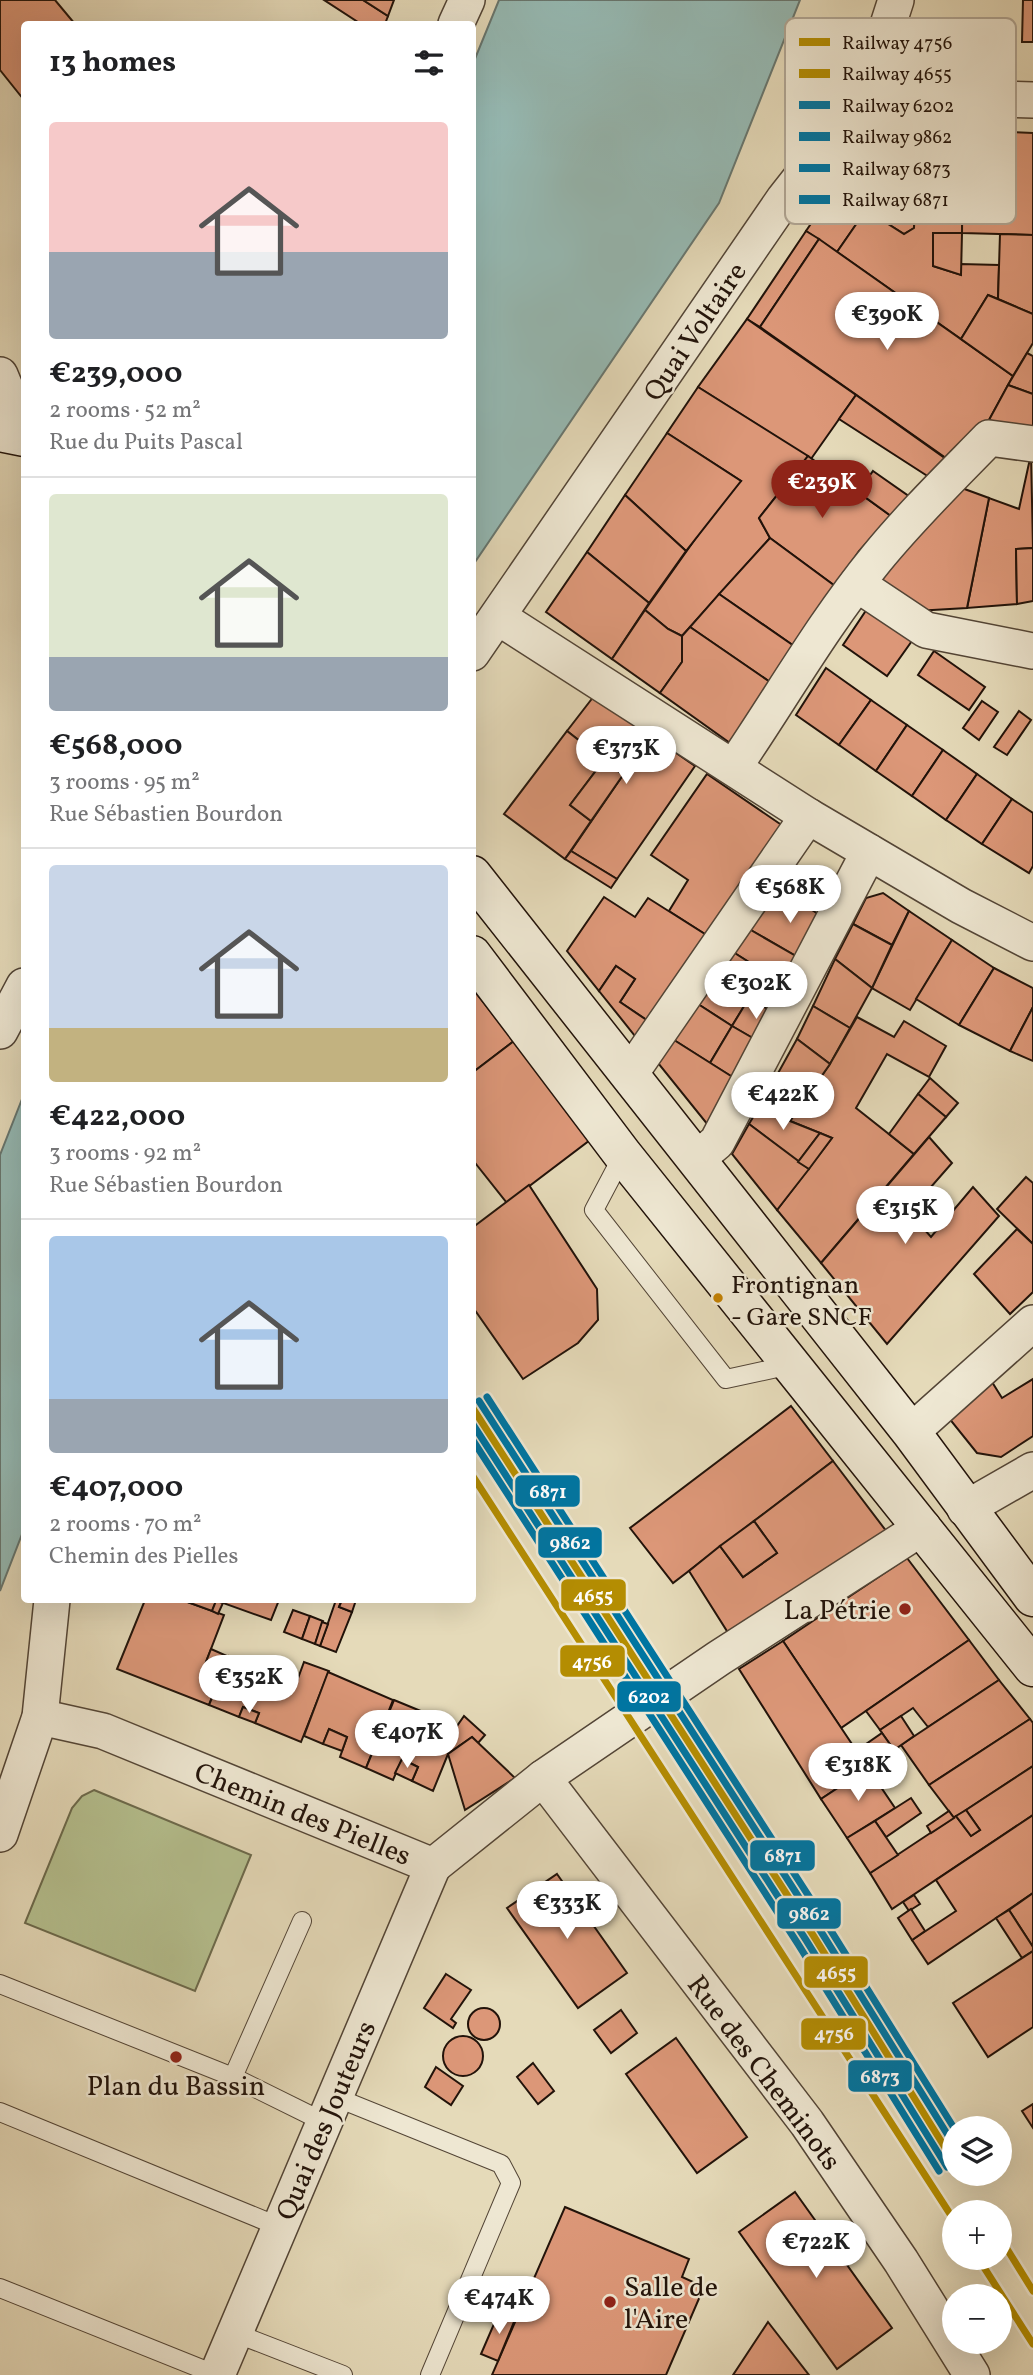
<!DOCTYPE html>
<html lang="en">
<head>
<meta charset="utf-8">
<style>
	:root { --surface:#fff; --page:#f6f6f6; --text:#202124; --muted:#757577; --line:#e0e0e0; --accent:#8f2418 }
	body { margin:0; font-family:Vollkorn,serif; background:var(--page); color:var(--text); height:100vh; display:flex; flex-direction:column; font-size:26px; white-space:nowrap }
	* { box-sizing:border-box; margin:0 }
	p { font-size:23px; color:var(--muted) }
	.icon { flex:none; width:38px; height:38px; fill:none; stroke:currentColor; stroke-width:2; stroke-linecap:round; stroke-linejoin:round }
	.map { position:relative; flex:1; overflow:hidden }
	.sheet { position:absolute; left:21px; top:21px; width:455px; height:1582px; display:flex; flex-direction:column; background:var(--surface); border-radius:7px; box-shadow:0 7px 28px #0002 }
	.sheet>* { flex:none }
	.tools { position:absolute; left:942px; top:2116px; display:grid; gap:14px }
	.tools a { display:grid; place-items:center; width:70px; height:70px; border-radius:50%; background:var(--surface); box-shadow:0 7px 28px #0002; font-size:35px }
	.price { position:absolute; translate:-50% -60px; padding:0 16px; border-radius:24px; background:#fff; color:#222; font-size:23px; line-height:46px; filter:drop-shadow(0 2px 4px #0008) }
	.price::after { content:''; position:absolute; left:50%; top:42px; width:21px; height:16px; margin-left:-10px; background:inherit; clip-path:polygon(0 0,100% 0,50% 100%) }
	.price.active { background:var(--accent); color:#fff }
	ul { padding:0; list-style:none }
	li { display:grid; align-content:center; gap:14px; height:371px; padding:0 28px }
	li+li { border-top:2px solid var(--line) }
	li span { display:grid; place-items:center; height:217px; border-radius:7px; color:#555 }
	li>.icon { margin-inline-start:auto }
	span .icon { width:126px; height:126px; fill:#fffc; stroke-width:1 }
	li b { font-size:30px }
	h2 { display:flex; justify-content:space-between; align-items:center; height:84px; padding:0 28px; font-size:30px }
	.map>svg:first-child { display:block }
</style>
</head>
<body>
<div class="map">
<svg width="1033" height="2375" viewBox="0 0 1033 2375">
	<rect width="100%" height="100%" fill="#e5dab9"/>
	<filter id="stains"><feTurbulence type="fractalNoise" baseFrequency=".00286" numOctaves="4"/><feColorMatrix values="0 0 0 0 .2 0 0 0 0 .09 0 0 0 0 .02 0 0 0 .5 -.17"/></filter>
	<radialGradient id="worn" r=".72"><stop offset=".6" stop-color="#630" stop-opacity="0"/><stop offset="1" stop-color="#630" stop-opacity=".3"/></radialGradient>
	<path fill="#b5c08f" stroke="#6c6a4c" stroke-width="2" d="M94,1790L251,1855L195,1991L25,1923L72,1808L82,1796Z"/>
	<g fill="#96bab4" stroke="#687770" stroke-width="2">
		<path d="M499,0H800L719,203L473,565L472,66Z"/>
		<path d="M24,1094V1529L0,1591V1155Z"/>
	</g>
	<g fill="#dc9778" stroke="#22130a" stroke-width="2">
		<path d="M0,0H55L75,24H24V100L0,70Z"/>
		<path d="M324,0H363L388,16L385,24H361Z"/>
		<path d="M363,0H394L388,16Z"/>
		<path d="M1023,0H1033V42H1022Z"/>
		<path d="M877,127L963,130L962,209L915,207L914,228L904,234L866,210L837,252L806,231Z"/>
		<path d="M963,130L1033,133V235L962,233Z"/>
		<path d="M915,207L962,209V233H933V266L961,275V264L999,265L998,299L988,295L961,339L837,252L866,210L904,234L914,228Z"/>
		<path d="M806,231L819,239L760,327L747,319Z"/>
		<path d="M933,233H962L961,275L933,266Z"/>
		<path d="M1000,234L1033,235V314L998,299Z"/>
		<path d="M819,239L1013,376L989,420L953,463L760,327Z"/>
		<path d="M988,295L1033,314V343L1013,376L961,339Z"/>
		<path d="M747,319L856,395L811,459L698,387Z"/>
		<path d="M1027,353L1033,356V394L1008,385Z"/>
		<path d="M1008,385L1033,394V432L989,420Z"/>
		<path d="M698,387L808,456L759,518L770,538L682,636L668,629L645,610L722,501L741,481L667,433Z"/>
		<path d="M856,395L946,459L929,477L839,419Z"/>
		<path d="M667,433L741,481L686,551L625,495Z"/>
		<path d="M1031,454L1033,548L1016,549L1017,604L967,608L989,498L1019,509Z"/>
		<path d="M808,456L891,516L859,551L835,586L770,538L759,518Z"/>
		<path d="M873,471L910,497L891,516L858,492Z"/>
		<path d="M959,487L989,498L967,608L915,611L874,573Z"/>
		<path d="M625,495L686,551L649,603L587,552Z"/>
		<path d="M770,538L835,586L794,646L719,594Z"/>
		<path d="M1033,548V601L1017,604L1016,549Z"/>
		<path d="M587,552L649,603L612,659L546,612Z"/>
		<path d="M719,594L794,646L770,682L690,627Z"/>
		<path d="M869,606L914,638L887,676L843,645Z"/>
		<path d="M645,610L668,629L682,636V662L660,693L612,659Z"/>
		<path d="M690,627L770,682L730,743L660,693L682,662V636Z"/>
		<path d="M934,651L985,687L969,710L918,675Z"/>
		<path d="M826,668L871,700L839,745L796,715Z"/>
		<path d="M594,696L695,766L617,879L571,851L623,775L567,731Z"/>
		<path d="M871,700L907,725L876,771L839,745Z"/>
		<path d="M982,701L998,712L979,740L963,728Z"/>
		<path d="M1019,711L1031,720L1007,755L994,747Z"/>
		<path d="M907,725L943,750L912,796L876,771Z"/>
		<path d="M567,731L604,760L570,805L591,821L565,859L504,814Z"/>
		<path d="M943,750L977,774L946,820L912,796Z"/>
		<path d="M604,760L623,775L591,821L570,805Z"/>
		<path d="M707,774L783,826L708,936L669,911L688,880L651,855Z"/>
		<path d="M977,774L1012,799L982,844L946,820Z"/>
		<path d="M1012,799L1033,813V866L1029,873L982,844Z"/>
		<path d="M571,851L617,879L611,888L565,859Z"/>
		<path d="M776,886L830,922L808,963L749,929Z"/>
		<path d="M883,893L909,911L892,945L853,924L866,898Z"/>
		<path d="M604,897L635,917L648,898L708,936L651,1023L620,1002L635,979L616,966L599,991L567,951Z"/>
		<path d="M909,911L952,940L910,1010L872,988Z"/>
		<path d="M853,924L892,945L872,988L835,959Z"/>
		<path d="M749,929L808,963L793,990L733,952Z"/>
		<path d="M952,940L994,968L959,1025L916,999Z"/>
		<path d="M733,952L793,990L779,1016L717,976Z"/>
		<path d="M835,959L872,988L850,1028L813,1006Z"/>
		<path d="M616,966L635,979L620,1002L651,1023L639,1041L599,991Z"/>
		<path d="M994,968L1033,988V1007L1010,1051L959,1025Z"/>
		<path d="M717,976L749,998L732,1026L698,1004Z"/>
		<path d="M472,988L514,1041L472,1073Z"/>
		<path d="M749,998L779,1016L763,1044L732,1026Z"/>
		<path d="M698,1004L732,1026L710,1063L674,1040Z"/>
		<path d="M813,1006L850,1028L830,1064L797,1039Z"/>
		<path d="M1033,1007V1061L1010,1051Z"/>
		<path d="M857,1017L894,1037L904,1021L946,1046L929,1077L887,1054L856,1108L914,1154L821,1263L777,1210L832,1138L790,1121L830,1064Z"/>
		<path d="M732,1026L763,1044L742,1083L710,1063Z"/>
		<path d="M797,1039L830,1064L790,1121L762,1102Z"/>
		<path d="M674,1040L742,1083L712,1130L658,1063Z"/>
		<path d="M514,1041L590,1140L507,1203L472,1159V1073Z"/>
		<path d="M930,1078L958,1103L946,1117L918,1094Z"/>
		<path d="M918,1094L946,1117L914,1154L889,1134Z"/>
		<path d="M762,1102L790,1121L820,1133L798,1162L749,1124Z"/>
		<path d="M749,1124L809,1169L777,1210L732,1154Z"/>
		<path d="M820,1133L832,1138L809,1169L798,1162Z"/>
		<path d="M929,1137L952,1163L909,1212L931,1237L973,1187L999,1216L887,1344L821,1263Z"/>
		<path d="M1026,1177L1033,1183V1244L997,1209Z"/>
		<path d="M529,1185L597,1289L598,1320L578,1343L523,1379L472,1306V1228Z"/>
		<path d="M1017,1229L1033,1244V1292L1010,1314L974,1274Z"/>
		<path d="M1033,1379V1436L1001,1457L977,1453L948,1417L992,1382L1002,1398Z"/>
		<path d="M791,1406L833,1461L673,1583L630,1528Z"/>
		<path d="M833,1461L890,1536L732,1639L689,1571L720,1546L743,1577L777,1553L754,1521Z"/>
		<path d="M754,1521L777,1553L743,1577L720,1546Z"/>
		<path d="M907,1558L969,1640L841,1728L783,1641Z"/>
		<path d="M145,1600H182L224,1615L206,1662L224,1669L209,1705L117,1669Z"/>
		<path d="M182,1600H212L216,1601L212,1611Z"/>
		<path d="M224,1600H279L271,1620L223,1603Z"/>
		<path d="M336,1600H342L339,1607L352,1612L336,1652L320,1646Z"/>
		<path d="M342,1600H356L352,1612L339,1607Z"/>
		<path d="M216,1601L223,1603L218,1614L212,1611Z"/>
		<path d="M293,1610L310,1616L302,1639L284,1632Z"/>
		<path d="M310,1616L323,1621L315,1644L302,1639Z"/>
		<path d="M322,1622L328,1624L320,1646L315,1644Z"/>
		<path d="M969,1640L999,1680L928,1727L913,1708L880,1730L866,1711Z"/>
		<path d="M783,1641L868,1768L821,1799L739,1669Z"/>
		<path d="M211,1649L227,1656L223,1668L206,1662Z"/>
		<path d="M229,1656L297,1681L304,1662L329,1671L301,1742L255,1723L259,1713L243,1707L239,1717L209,1705Z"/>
		<path d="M328,1672L393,1700L366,1768L340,1757L347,1737L329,1729L323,1744L304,1736Z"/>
		<path d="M999,1680L1030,1719L929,1785L901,1745Z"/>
		<path d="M394,1700L457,1726L464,1716L485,1735L478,1743L472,1737L448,1754L433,1791L412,1781L418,1767L402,1759L393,1780L366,1768Z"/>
		<path d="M243,1707L259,1713L255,1723L239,1717Z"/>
		<path d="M901,1716L914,1736L894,1750L880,1730Z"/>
		<path d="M1030,1719L1033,1723V1766L954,1818L929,1785Z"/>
		<path d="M329,1729L347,1737L342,1751L323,1744Z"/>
		<path d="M882,1733L894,1750L868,1768L856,1751Z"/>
		<path d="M472,1737L515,1778L465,1810L448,1754Z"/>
		<path d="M889,1754L893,1760L872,1774L868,1768Z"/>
		<path d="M402,1759L418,1767L412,1781L395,1773Z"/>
		<path d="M1033,1766V1815L892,1909L870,1873L956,1816L971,1836L980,1830L966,1810Z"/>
		<path d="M868,1768L895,1808L847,1838L821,1799Z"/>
		<path d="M911,1798L921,1813L886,1837L875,1821Z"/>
		<path d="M966,1810L980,1830L971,1836L956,1816Z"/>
		<path d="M949,1811L954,1818L931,1833L927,1826Z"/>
		<path d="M1033,1815V1893L928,1964L912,1940L956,1911L936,1880Z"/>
		<path d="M875,1821L898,1855L870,1873L847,1838Z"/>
		<path d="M557,1874L627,1973L578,2008L507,1908Z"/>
		<path d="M1033,1893V1947L1009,1910Z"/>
		<path d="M914,1895L920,1904L909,1911L903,1902Z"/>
		<path d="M911,1909L925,1931L912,1940L898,1918Z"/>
		<path d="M1009,1910L1033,1947V1951L1022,1958L996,1918Z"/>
		<path d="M1033,1951V2027L988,2057L953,2003Z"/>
		<path d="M446,1974L471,1990L451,2019L456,2023L453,2028L424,2008Z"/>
		<circle cx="484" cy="2024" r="16"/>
		<path d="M621,2010L637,2033L611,2053L594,2030Z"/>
		<circle cx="463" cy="2056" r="20"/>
		<path d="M676,2038L747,2137L697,2173L626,2074Z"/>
		<path d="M533,2063L554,2091L538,2104L517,2077Z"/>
		<path d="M436,2067L463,2086L451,2105L425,2087Z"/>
		<path d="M1033,2104V2128L1022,2111Z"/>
		<path d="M795,2192L892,2328L837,2369L739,2232Z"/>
		<path d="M565,2207L689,2259L682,2277L704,2287L666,2375H492Z"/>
		<path d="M500,2310L516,2317L498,2361L481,2354Z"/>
		<path d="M768,2322L809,2375H733Z"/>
	</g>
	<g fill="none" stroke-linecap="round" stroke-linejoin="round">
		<g stroke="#534536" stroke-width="20">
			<g id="service">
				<path d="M623,1155L594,1210L726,1379L791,1365"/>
				<path d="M0,1984L233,2077L324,2122"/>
				<path d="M233,2077L302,1921"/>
				<path d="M335,2097L501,2164L511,2183L430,2375"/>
				<path d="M0,2112L280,2227"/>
				<path d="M0,2288L217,2375"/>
				<path d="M235,2333L343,2375"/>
			</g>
		</g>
		<g stroke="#534536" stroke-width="38">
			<g id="minor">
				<path d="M456,24L467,0"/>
				<path d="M865,96L1033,100"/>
				<path d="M0,375L24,433"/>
				<path d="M857,584L926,630L1033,651"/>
				<path d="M498,617L808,816L961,906L1033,943"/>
				<path d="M472,653L784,199L865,96L896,0"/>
				<path d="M734,767C781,698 823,624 876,559C911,516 951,477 989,438L1033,444"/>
				<path d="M0,1031L24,986"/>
				<path d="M630,1074L808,816"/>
				<path d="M698,1158L717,1142L869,852"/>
				<path d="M911,1432L1033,1323"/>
				<path d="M965,1509L1033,1470"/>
				<path d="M40,1717L103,1731L433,1866L543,1778L719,1658L923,1527"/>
				<path d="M543,1778L807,2123L901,2261L972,2375"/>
				<path d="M0,1834L40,1717L52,1600"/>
				<path d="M217,2375L433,1866"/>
			</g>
		</g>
		<g stroke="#22130a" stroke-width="41">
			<g id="secondary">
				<path d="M0,432L24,437"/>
				<path d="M472,875L911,1432L1033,1597"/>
				<path d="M472,955L623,1155L1033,1667"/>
			</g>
		</g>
		<use href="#service" stroke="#eee7d2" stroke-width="18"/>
		<use href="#minor" stroke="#eee7d2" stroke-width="35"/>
		<use href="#secondary" stroke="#eee7d2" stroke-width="38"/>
		<g stroke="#eee7d2" stroke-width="12">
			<g id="rail-1">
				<path d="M472,1475L954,2220"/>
				<path d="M978,2258L1033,2344"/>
			</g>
		</g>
		<g stroke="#eee7d2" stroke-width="12">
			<g id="rail-2">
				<path d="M472,1407L813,1935L954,2162"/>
				<path d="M999,2236L1033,2291"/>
			</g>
		</g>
		<g stroke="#eee7d2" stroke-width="12">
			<path id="rail-3" d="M472,1423L806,1940L947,2167"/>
		</g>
		<g stroke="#eee7d2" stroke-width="12">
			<path id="rail-4" d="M479,1401L820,1930L954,2145"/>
		</g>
		<g stroke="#eee7d2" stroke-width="12">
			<path id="rail-5" d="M472,1439L798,1944L939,2171"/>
		</g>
		<g stroke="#eee7d2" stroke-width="12">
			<path id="rail-6" d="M487,1397L828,1926L954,2128"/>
		</g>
		<use href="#rail-1" stroke="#b48d02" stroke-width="7"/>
		<use href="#rail-2" stroke="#b48d02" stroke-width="7"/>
		<use href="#rail-3" stroke="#0075a1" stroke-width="7"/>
		<use href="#rail-4" stroke="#0075a1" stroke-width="7"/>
		<use href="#rail-5" stroke="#0075a1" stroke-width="7"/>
		<use href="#rail-6" stroke="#0075a1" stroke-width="7"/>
	</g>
	<circle fill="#c28102" stroke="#eee7d2" stroke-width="2.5" cx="718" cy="1298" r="6"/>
	<g fill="#8f2418" stroke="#eee7d2" stroke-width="2.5">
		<circle cx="905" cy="1609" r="7"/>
		<circle cx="176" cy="2057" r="7"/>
		<circle cx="610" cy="2302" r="7"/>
	</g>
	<g text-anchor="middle" stroke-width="5" stroke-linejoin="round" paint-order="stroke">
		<g font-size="26" fill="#22130a" stroke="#eee7d2" text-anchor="start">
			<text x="731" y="1293">Frontignan<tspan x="731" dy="32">- Gare SNCF</tspan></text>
		</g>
		<g font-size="28" fill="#22130a" stroke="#eee7d2">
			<text transform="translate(694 331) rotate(-56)" y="10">Quai Voltaire</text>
			<text transform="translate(303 1813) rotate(22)" y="10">Chemin des Pielles</text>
			<text transform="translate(765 2072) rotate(53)" y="10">Rue des Cheminots</text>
			<text transform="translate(325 2120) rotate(-67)" y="10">Quai des Jouteurs</text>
		</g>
		<g font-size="28" fill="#22130a" stroke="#eee7d2" text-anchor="end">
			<text x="891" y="1619">La Pétrie</text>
			<text x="176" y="2095" text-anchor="middle">Plan du Bassin</text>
			<text x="624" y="2296" text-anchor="start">Salle de<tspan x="624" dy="32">l'Aire</tspan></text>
		</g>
	</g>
	<rect x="785" y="18" width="231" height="206" rx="10" fill="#eee7d2" stroke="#b1a796" stroke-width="2"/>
	<rect x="799" y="38" width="31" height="8" fill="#b48d02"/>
	<rect x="799" y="69" width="31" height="9" fill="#b48d02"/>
	<rect x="799" y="101" width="31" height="8" fill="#0075a1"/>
	<rect x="799" y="132" width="31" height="9" fill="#0075a1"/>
	<rect x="799" y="164" width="31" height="8" fill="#0075a1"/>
	<rect x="799" y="195" width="31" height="9" fill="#0075a1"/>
	<g font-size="19" fill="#22130a">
		<text x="842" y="49">Railway 4756</text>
		<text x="842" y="80">Railway 4655</text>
		<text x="842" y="112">Railway 6202</text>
		<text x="842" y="143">Railway 9862</text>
		<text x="842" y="175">Railway 6873</text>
		<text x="842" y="206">Railway 6871</text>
	</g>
	<g stroke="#eee7d2" stroke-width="2.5">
		<rect x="514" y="1474" width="67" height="34" rx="7" fill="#0075a1"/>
		<rect x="537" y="1526" width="66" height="33" rx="7" fill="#0075a1"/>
		<rect x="560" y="1578" width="67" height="34" rx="7" fill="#b48d02"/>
		<rect x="559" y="1644" width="67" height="34" rx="7" fill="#b48d02"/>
		<rect x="616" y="1680" width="66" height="33" rx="7" fill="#0075a1"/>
		<rect x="749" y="1839" width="67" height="33" rx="7" fill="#0075a1"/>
		<rect x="776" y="1897" width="66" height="33" rx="7" fill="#0075a1"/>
		<rect x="803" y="1955" width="66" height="34" rx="7" fill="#b48d02"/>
		<rect x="800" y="2017" width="67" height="34" rx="7" fill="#b48d02"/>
		<rect x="847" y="2059" width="66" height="34" rx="7" fill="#0075a1"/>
	</g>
	<g font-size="19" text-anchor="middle" font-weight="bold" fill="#fff">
		<text x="548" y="1498">6871</text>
		<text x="570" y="1549">9862</text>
		<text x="593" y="1602">4655</text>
		<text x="592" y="1668">4756</text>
		<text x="649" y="1703">6202</text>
		<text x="783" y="1862">6871</text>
		<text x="809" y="1920">9862</text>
		<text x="836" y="1979">4655</text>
		<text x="834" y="2040">4756</text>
		<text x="880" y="2083">6873</text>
	</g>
	<rect width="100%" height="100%" filter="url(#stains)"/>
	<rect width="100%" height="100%" fill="url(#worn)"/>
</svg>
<div class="tools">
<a><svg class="icon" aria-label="layers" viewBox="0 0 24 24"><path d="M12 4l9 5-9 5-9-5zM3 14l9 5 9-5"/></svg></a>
<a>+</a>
<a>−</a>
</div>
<b class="price" style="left:887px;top:352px">€390K</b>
<b class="price active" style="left:822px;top:520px">€239K</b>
<b class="price" style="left:626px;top:786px">€373K</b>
<b class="price" style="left:790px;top:925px">€568K</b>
<b class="price" style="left:756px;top:1021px">€302K</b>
<b class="price" style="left:783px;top:1132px">€422K</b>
<b class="price" style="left:905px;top:1246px">€315K</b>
<b class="price" style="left:249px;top:1715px">€352K</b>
<b class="price" style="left:407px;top:1770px">€407K</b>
<b class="price" style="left:858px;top:1803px">€318K</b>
<b class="price" style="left:567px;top:1941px">€333K</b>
<b class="price" style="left:816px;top:2280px">€722K</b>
<b class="price" style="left:499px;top:2336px">€474K</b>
<section class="sheet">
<h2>13 homes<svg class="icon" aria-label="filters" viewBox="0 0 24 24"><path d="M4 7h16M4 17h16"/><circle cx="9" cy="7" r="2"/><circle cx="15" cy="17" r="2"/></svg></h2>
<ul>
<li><span style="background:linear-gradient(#f6c9c9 60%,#9aa5b1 0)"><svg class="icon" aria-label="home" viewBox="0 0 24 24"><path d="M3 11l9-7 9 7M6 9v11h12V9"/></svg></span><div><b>€239,000</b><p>2 rooms · 52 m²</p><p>Rue du Puits Pascal</p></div></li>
<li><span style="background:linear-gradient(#dfe7d0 75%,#9aa5b1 0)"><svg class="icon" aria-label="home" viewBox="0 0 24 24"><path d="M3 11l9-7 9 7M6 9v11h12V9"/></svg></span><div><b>€568,000</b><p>3 rooms · 95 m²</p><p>Rue Sébastien Bourdon</p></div></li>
<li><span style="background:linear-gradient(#c9d6e8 75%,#c2b280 0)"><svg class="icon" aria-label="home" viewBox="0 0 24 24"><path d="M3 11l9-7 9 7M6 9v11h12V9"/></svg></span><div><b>€422,000</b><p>3 rooms · 92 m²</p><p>Rue Sébastien Bourdon</p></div></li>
<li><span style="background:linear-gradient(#a9c7e8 75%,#9aa5b1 0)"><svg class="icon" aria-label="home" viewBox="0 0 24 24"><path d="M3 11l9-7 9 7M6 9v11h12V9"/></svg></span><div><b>€407,000</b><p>2 rooms · 70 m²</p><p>Chemin des Pielles</p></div></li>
</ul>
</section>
</div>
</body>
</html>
